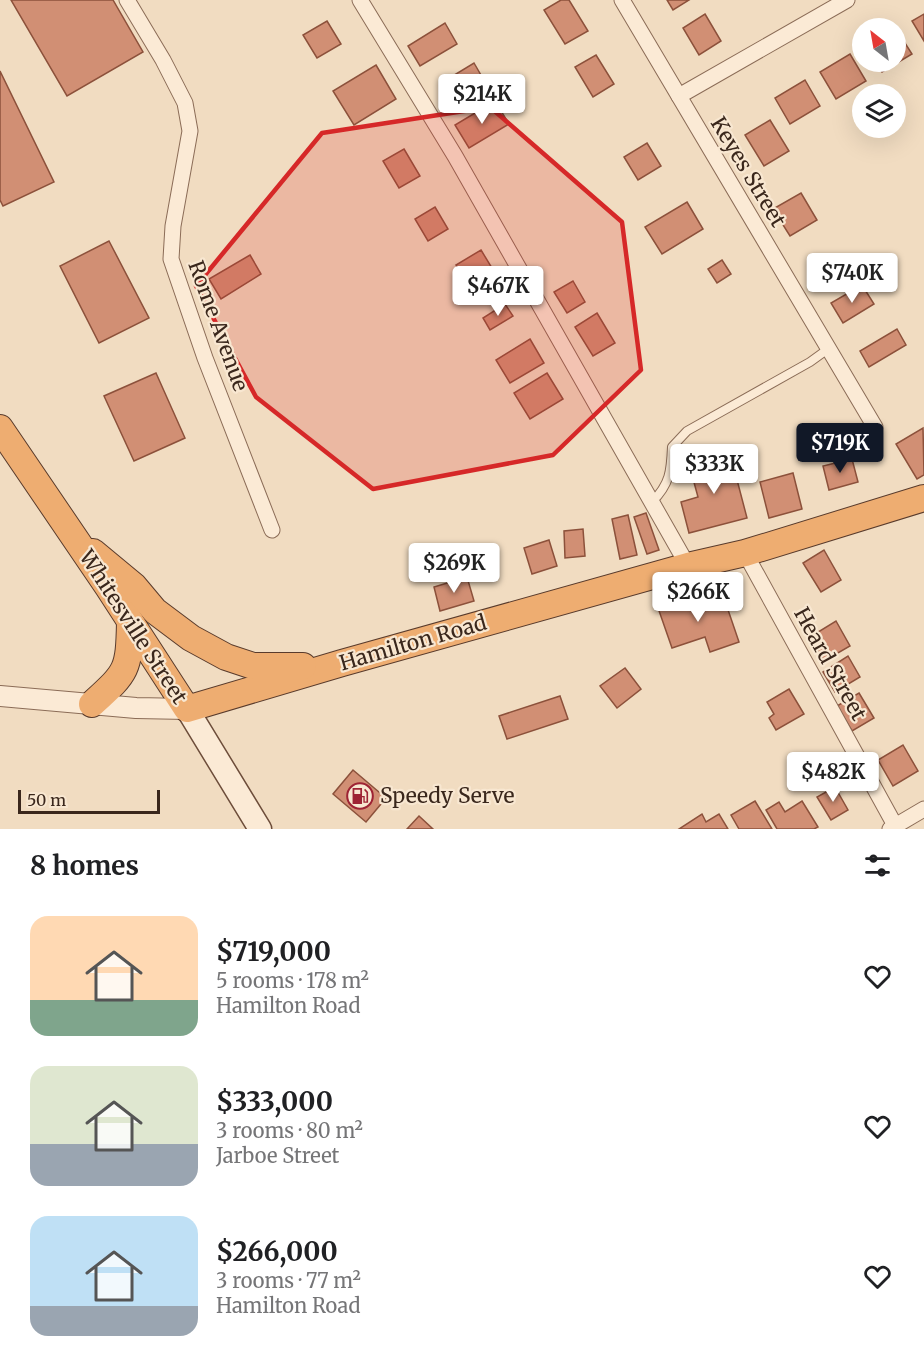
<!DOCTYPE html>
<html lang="en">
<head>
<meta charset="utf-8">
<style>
	:root { --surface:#fff; --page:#f6f6f6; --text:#202124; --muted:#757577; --accent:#111827 }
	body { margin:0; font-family:Merriweather,serif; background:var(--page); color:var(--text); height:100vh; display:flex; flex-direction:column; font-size:22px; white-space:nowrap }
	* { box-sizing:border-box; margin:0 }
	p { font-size:20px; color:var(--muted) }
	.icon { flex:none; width:33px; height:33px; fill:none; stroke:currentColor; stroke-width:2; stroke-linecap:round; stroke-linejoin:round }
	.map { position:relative; height:829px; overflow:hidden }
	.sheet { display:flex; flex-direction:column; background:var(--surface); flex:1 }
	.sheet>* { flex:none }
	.needle { width:39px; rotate:329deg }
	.controls { position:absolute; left:852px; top:18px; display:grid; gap:12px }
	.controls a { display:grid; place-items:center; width:54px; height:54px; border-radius:50%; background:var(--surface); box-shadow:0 6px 24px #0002; font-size:30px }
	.scale { position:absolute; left:18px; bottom:15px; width:142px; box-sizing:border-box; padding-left:6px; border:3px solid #3a271c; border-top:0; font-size:16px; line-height:21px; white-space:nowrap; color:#3a271c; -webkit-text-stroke:4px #f8e7d1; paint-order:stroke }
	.price { position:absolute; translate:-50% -51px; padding:0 14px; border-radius:6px; background:#fff; color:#222; font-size:20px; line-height:39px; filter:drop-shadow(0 2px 3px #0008) }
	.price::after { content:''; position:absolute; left:50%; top:36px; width:18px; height:14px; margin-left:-9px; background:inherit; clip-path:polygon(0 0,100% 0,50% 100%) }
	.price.current { background:var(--accent); color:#fff }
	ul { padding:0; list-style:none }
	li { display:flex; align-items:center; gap:18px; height:150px; padding:0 30px }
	li span { display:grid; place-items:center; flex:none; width:168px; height:120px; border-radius:18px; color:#555 }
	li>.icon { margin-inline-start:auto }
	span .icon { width:72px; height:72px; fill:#fffc; stroke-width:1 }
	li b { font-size:26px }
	h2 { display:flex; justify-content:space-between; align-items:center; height:72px; padding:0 30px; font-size:26px }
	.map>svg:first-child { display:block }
</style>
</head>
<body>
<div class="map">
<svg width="924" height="829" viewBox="0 0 924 829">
	<rect width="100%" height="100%" fill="#f1dcc1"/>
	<g fill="#d18f74" stroke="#8c513b" stroke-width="1.5">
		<path d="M11,0H113L143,52L67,96Z"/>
		<path d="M561,0H569L588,31L565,44L544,10Z"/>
		<path d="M667,0H689L673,10Z"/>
		<path d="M705,14L721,41L699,55L683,28Z"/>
		<path d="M924,14V41L912,21Z"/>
		<path d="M327,21L341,44L317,58L303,35Z"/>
		<path d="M445,23L457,44L420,66L408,46Z"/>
		<path d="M896,29L912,54L882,72L875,62H896Z"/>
		<path d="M850,54L866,81L836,99L820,72Z"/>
		<path d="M596,55L614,84L593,97L575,67Z"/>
		<path d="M474,63L489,89L466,103L451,77Z"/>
		<path d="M376,65L396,99L354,125L333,91Z"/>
		<path d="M0,71L54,182L3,206L0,200Z"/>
		<path d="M805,80L820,106L790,124L775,98Z"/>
		<path d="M495,101L509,124L469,148L455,125Z"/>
		<path d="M770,120L789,151L764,166L745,135Z"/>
		<path d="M647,143L661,166L638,180L624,157Z"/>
		<path d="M404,149L420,176L399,188L383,161Z"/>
		<path d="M801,193L817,220L790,236L773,209Z"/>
		<path d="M687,202L703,229L662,254L645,227Z"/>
		<path d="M435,207L448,229L428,241L415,219Z"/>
		<path d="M109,241L149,318L99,343L60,266Z"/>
		<path d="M481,250L495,273L470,288L456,265Z"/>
		<path d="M250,255L261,274L221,299L209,279Z"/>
		<path d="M722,260L731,274L717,283L708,269Z"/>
		<path d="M573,281L585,302L567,313L554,292Z"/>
		<path d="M862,285L874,304L843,323L831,303Z"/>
		<path d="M505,304L513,316L490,330L483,318Z"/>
		<path d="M597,313L615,343L593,356L575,327Z"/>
		<path d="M897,329L906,345L869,367L860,351Z"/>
		<path d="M530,339L544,363L510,383L496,360Z"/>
		<path d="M156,373L185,438L134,461L104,396Z"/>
		<path d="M547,373L563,399L530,419L514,393Z"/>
		<path d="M923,428L924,475L917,479L896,444Z"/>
		<path d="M730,453L747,518L689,533L681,502L698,497L689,464Z"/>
		<path d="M852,459L858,482L829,490L823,466Z"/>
		<path d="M793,473L802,509L769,518L760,482Z"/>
		<path d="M646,513L659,550L647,554L634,517Z"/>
		<path d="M628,515L637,555L620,559L612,519Z"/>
		<path d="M583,529L585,556L565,558L564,531Z"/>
		<path d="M549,540L557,566L532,574L524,548Z"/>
		<path d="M824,550L841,580L821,592L803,563Z"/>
		<path d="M467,577L474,601L440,611L434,587Z"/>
		<path d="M689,594L693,609L724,598L739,642L710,652L705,637L672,648L657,605Z"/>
		<path d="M836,621L850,646L824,661L810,637Z"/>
		<path d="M848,656L860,677L835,692L823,672Z"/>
		<path d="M625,668L641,689L617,708L600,686Z"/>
		<path d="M789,689L804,714L776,730L769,718L774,714L767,702Z"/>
		<path d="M859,693L874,718L852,731L837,706Z"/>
		<path d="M560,696L568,719L507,739L499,716Z"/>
		<path d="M903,745L918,771L893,786L878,760Z"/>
		<path d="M353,770L386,798L366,822L333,794Z"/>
		<path d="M835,787L848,810L831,820L817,797Z"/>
		<path d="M755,801L772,829H739L731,815Z"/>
		<path d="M802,801L818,827L814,829H777L766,810L779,802L785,812Z"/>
		<path d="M702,814L706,822L719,814L728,829H679Z"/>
		<path d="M419,816L433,829H407Z"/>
	</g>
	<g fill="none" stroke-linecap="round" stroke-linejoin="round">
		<g stroke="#8b6c57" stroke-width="10">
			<path id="service" d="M652,502C670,484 671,471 672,447L687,431L810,362L828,349"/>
		</g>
		<g stroke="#8b6c57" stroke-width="17">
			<g id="minor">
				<path d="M127,0L163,60L185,103L190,131L173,226L171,259L205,358L272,530"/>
				<path d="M360,0L455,156L688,566"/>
				<path d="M622,0L875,427"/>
				<path d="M679,96L847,0"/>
				<path d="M745,553L897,829"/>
				<path d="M890,829L924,809"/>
			</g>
		</g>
		<g stroke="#8b6c57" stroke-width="22">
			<path id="tertiary" d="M0,696L136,708L187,709"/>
		</g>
		<g stroke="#6d4d3a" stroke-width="25">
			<path id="secondary" d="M187,709L260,829"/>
		</g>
		<g stroke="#593b2c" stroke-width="28">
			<g id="trunk">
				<path d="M0,428L108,587L187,709L342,663L688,566L745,553L924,498"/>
				<path d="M93,552L134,586L155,611L191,638L226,657L253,666H303"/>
				<path d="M92,704C127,672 129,671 130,622"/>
			</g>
		</g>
		<use href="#service" stroke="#fbead5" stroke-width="8"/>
		<use href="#minor" stroke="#fbead5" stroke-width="15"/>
		<use href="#tertiary" stroke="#fbead5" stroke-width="20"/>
		<use href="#secondary" stroke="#fbead5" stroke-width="22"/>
		<use href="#trunk" stroke="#eead71" stroke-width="26"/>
	</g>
	<path fill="#d62828" fill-opacity="0.2" stroke="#d62828" stroke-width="4.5" stroke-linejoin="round" d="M490,107L622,222L641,370L553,455L373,489L256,397L196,286L322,133Z"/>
	<defs>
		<g id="fuel-ring" transform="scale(1.35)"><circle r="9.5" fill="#f8e7d1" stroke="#9e2334" stroke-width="1.5"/><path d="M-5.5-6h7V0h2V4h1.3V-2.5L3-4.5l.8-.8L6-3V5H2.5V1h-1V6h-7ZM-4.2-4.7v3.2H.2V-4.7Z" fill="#9e2334"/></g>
	</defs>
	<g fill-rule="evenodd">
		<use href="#fuel-ring" x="360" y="796"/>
	</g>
	<g text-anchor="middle" stroke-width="4.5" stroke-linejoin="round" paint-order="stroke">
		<g font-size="21" fill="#3a271c" stroke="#f8e7d1">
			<text transform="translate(748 172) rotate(59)" y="7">Keyes Street</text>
			<text transform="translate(218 326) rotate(70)" y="7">Rome Avenue</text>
			<text transform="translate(133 627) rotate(57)" y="7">Whitesville Street</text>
			<text transform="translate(413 643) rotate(-16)" y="7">Hamilton Road</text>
			<text transform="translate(830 664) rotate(61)" y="7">Heard Street</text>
		</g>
		<g font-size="21" fill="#3a271c" stroke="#f8e7d1" text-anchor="start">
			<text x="380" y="803">Speedy Serve</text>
		</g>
	</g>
</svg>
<div class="controls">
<a><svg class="needle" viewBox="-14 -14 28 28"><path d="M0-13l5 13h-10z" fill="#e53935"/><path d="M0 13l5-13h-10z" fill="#757577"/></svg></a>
<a><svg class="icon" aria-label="layers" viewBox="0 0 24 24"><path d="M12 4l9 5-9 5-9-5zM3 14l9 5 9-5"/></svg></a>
</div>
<div class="scale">50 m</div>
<b class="price" style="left:482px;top:125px">$214K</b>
<b class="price" style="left:852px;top:304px">$740K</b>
<b class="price" style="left:498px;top:317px">$467K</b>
<b class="price current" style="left:840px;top:474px">$719K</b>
<b class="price" style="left:714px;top:495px">$333K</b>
<b class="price" style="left:454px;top:594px">$269K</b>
<b class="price" style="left:698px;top:623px">$266K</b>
<b class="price" style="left:833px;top:803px">$482K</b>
</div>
<section class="sheet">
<h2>8 homes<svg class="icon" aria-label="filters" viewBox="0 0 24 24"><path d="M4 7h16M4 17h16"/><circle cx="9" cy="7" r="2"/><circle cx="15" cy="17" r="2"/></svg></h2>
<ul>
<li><span style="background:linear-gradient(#ffd9b3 70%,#7fa58c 0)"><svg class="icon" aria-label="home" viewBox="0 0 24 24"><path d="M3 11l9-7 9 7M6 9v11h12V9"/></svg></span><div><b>$719,000</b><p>5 rooms · 178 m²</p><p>Hamilton Road</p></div><svg class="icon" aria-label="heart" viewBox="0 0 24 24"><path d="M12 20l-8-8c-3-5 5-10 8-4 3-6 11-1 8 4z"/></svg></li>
<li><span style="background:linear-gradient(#dfe7d0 65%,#9aa5b1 0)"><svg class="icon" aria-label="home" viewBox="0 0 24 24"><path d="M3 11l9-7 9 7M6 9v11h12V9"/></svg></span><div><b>$333,000</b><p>3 rooms · 80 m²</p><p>Jarboe Street</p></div><svg class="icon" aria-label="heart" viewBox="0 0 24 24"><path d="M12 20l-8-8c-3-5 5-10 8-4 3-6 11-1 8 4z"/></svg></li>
<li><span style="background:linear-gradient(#bfe0f5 75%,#9aa5b1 0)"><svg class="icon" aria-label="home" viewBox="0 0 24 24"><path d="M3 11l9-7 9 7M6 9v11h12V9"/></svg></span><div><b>$266,000</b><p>3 rooms · 77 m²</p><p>Hamilton Road</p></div><svg class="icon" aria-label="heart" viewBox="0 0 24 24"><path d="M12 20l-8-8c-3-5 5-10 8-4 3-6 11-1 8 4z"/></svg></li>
</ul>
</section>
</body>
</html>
